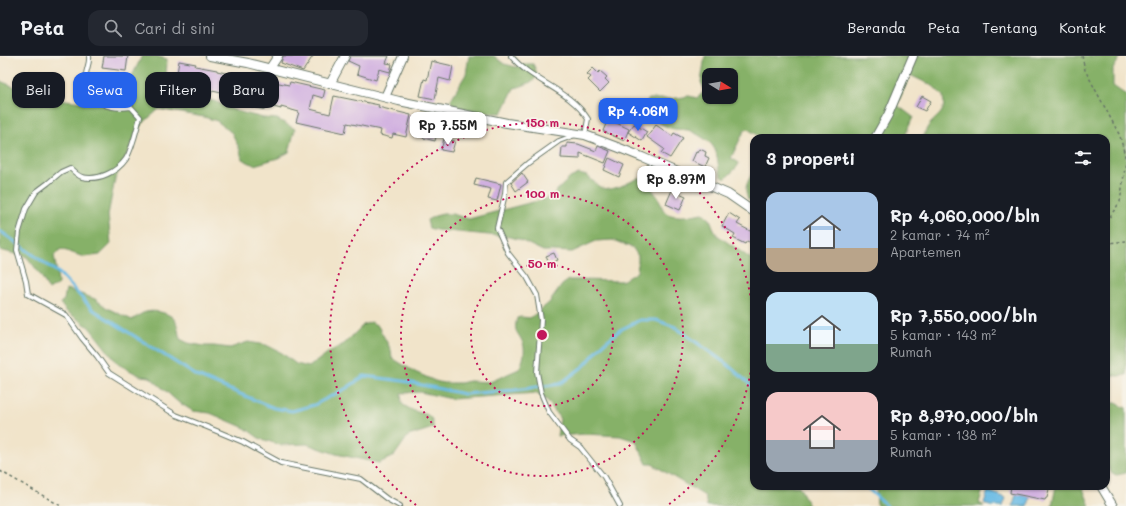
<!DOCTYPE html>
<html lang="id">
<head>
<meta charset="utf-8">
<style>
	:root { --surface:#171b24; --page:#242831; --text:#f1f3f6; --muted:#9ea1a6; --line:#363941; --accent:#2563eb }
	body { margin:0; font-family:Mali,sans-serif; background:var(--page); color:var(--text); height:100vh; display:flex; flex-direction:column; font-size:15px; white-space:nowrap }
	* { box-sizing:border-box; margin:0 }
	p { font-size:13px; color:var(--muted) }
	.icon { flex:none; width:22px; height:22px; fill:none; stroke:currentColor; stroke-width:2; stroke-linecap:round; stroke-linejoin:round }
	.map { position:relative; flex:1; overflow:hidden }
	.side { position:absolute; left:750px; top:78px; width:360px; height:356px; display:flex; flex-direction:column; background:var(--surface); border-radius:12px; box-shadow:0 1px 3px #0004 }
	.side>* { flex:none }
	.guide { position:absolute; left:12px; top:16px; width:380px; height:36px; display:flex; gap:8px }
	.needle { width:26px; rotate:101deg }
	.controls { position:absolute; left:702px; top:12px; display:grid; gap:8px }
	.controls a { display:grid; place-items:center; width:36px; height:36px; border-radius:8px; background:var(--surface); box-shadow:0 1px 3px #0004; font-size:20px }
	.price { position:absolute; translate:-50% -34px; padding:0 9px; border-radius:8px; background:#fff; color:#222; font-size:13px; line-height:26px; filter:drop-shadow(0 1px 2px #0008) }
	.price::after { content:''; position:absolute; left:50%; top:24px; width:12px; height:9px; margin-left:-6px; background:inherit; clip-path:polygon(0 0,100% 0,50% 100%) }
	.price.selected { background:var(--accent); color:#fff }
	ul { padding:0; list-style:none }
	li { display:flex; align-items:center; gap:12px; height:100px; padding:0 16px }
	li span { display:grid; place-items:center; flex:none; width:112px; height:80px; border-radius:12px; color:#555 }
	li>.icon { margin-inline-start:auto }
	span .icon { width:48px; height:48px; fill:#fffc; stroke-width:1 }
	li b { font-size:17px }
	h2 { display:flex; justify-content:space-between; align-items:center; height:48px; padding:0 16px; font-size:17px }
	.pill { padding:0 14px; border-radius:12px; background:var(--surface); box-shadow:0 1px 3px #0004; font-size:14px; line-height:36px }
	.pill.selected { background:var(--accent); color:#fff }
	header { display:flex; align-items:center; gap:24px; box-sizing:border-box; height:56px; padding:0 20px; background:var(--surface); border-bottom:1px solid var(--line) }
	header strong { font-size:19px }
	nav { display:flex; gap:22px; margin-inline-start:auto; font-size:14px }
	.search { width:280px; height:36px; background:var(--page); display:flex; align-items:center; gap:10px; box-sizing:border-box; padding:0 14px; border-radius:12px; color:var(--muted); font-size:15px }
	.map>svg:first-child { display:block }
</style>
</head>
<body>
<header>
<strong>Peta</strong>
<div class="search"><svg class="icon" aria-label="search" viewBox="0 0 24 24"><circle cx="10" cy="10" r="6"/><path d="M15 15l6 6"/></svg>Cari di sini</div>
<nav><a>Beranda</a><a>Peta</a><a>Tentang</a><a>Kontak</a></nav>
</header>
<div class="map">
<svg width="1126" height="450" viewBox="0 0 1126 450">
	<rect width="100%" height="100%" fill="#f7f3e8"/>
	<filter id="ink" filterUnits="userSpaceOnUse"><feTurbulence type="fractalNoise" baseFrequency=".025" numOctaves="2"/><feDisplacementMap in="SourceGraphic" scale="8" xChannelSelector="R" yChannelSelector="G"/><feConvolveMatrix kernelMatrix="1 2 1 2 8 2 1 2 1" color-interpolation-filters="sRGB"/></filter>
	<filter id="wash" filterUnits="userSpaceOnUse"><feTurbulence type="fractalNoise" baseFrequency=".012" numOctaves="4" result="noise"/><feDisplacementMap in="SourceGraphic" scale="16" xChannelSelector="R" yChannelSelector="G"/><feGaussianBlur stdDeviation="0.9" result="paint"/><feColorMatrix in="noise" values="0 0 0 0 0 0 0 0 0 0 0 0 0 0 0 0 0 1.4 0 .05"/><feComposite in="paint" operator="in"/></filter>
	<g filter="url(#wash)">
		<rect width="100%" height="100%" fill="#f1e4ca"/>
		<g fill="#86b168" stroke="#52774e" fill-rule="evenodd">
			<path d="M142,0H155L167,3L166,23L164,33L181,42L199,43L214,45L236,55L263,62L277,63L295,73L289,96L278,102L254,109L242,103L240,94L232,77L217,65L204,61L159,53L141,69L115,123L108,159L111,188L100,199L84,201L61,193L54,199L57,217L58,228L49,234L40,218L27,201L0,194V25L15,31L32,33L49,42L82,46L115,47L127,30Z"/>
			<path d="M469,0H494L504,8L516,11L524,8H533C537,17 540,21 529,27C524,29 520,31 514,32L502,57C488,57 460,56 450,45L466,18Z"/>
			<path d="M705,0H1121L1113,13V30L1126,39V319L1118,320L1106,318V82H922C925,77 927,71 930,68C940,57 946,57 943,40L933,30L910,19L897,49L913,61L904,82H761L748,73L744,75L731,102L739,107L737,111L725,123C715,117 721,99 712,89C708,84 694,76 688,74C682,73 676,74 670,72C659,68 649,60 642,51L649,43H671L689,40L697,42L705,35L701,26ZM709,19H731V41H709Z"/>
			<path d="M754,114V146L748,143C743,130 748,126 754,114Z"/>
			<path d="M579,118L587,120L601,132L610,133L619,131L639,122C646,126 652,133 657,140C664,151 660,159 678,160C686,161 695,158 703,157L710,163L713,171L717,179L754,205V430H799L809,450H707L705,440L652,408H647L636,385L620,380L587,378L557,380L560,363L548,345L537,337L452,343L420,336L401,337L402,348C406,351 410,353 414,355C426,359 433,357 433,372L408,380L394,400L379,407L336,398L307,388L280,389L259,382L245,372L210,357L193,355L178,346L150,321L141,320L133,316L118,308L89,271L66,255L60,247L64,244L66,233L95,243L107,252L132,264C135,262 139,259 143,257C152,253 169,256 175,264C178,269 178,277 180,283L188,287L204,290H214L230,292L248,286L266,289L282,297L296,308L309,311L329,296L344,288L363,269L371,266L378,270L391,294L392,302L415,316L435,325L443,327H461L469,325L490,326L519,313C523,305 526,296 523,287C518,275 513,277 517,262L521,261L530,262L549,247L562,229L569,224H578L622,225L637,216L638,208V200L633,192L613,184L596,185L572,196L553,195H543L518,183L510,181L437,174L429,172L427,164L435,160L443,158H452L469,163L525,148L542,144L550,141L570,122Z"/>
			<path d="M1106,347H1116L1126,352V417L1117,419L1112,418L1106,407Z"/>
			<path d="M876,430H984L979,447L984,450H877Z"/>
			<path d="M1056,430H1082L1090,450H1052Z"/>
		</g>
		<g fill="#6abbe5" stroke="#447c8c">
			<path d="M988,435L1006,442L1003,450H990L984,447Z"/>
			<path d="M1016,438L1030,441L1028,450H1013Z"/>
		</g>
		<g fill="none" stroke-linecap="round" stroke-linejoin="round">
			<g stroke="#6abbe5" stroke-width="3">
				<path d="M0,175L60,218L92,253L197,320L274,352L292,355L314,349L347,332L364,320L403,325L464,338L515,334L560,328L585,309L603,288L620,274L640,264H656L675,271L728,309L754,332"/>
				<path d="M865,430L887,450"/>
			</g>
		</g>
		<g id="blocks">
			<g fill="#d0afe0">
				<path d="M104,0H128L126,15L102,12Z"/>
				<path d="M283,0H313L303,15L281,7Z"/>
				<path d="M350,0H389L386,7L392,8L390,16L379,13L376,24L357,18L359,10L348,5Z"/>
				<path d="M179,5L196,8L195,10L217,14V15L239,20L237,30L271,39L274,26L289,29L290,26L325,34L323,42L313,39L310,53L330,58L334,40L379,49L378,51L411,59L406,81L393,78L392,82L380,79L381,74L347,67L345,77L296,66L299,56L281,51V53L266,49L265,54L256,52L240,47L242,41L212,35L211,39L189,34L188,38L174,35Z"/>
				<path d="M431,5L453,10L450,25L439,22L435,43L420,40L424,23L427,24Z"/>
				<path d="M593,12L598,17L600,15L607,21L605,23L609,27L600,36L588,24L591,21L587,18Z"/>
				<path d="M922,40L931,45L925,55L916,51Z"/>
				<path d="M428,62L440,64L435,85L423,82Z"/>
				<path d="M608,63L629,73L624,85L603,75Z"/>
				<path d="M634,68L647,76L642,85L628,76Z"/>
				<path d="M656,69L672,80L674,77L683,82L670,102L661,97L664,93L647,81Z"/>
				<path d="M444,83L455,85L452,96L441,94Z"/>
				<path d="M567,87L578,88L596,95L598,90L610,95L605,107L580,97V103L561,102L562,91H567Z"/>
				<path d="M700,93L706,96L705,100L709,102L705,111L692,105L696,96L698,97Z"/>
				<path d="M609,102L624,109L619,121L604,114Z"/>
				<path d="M522,117L528,126L516,135L511,127Z"/>
				<path d="M476,122L501,128L497,145L488,143L491,133L474,129Z"/>
				<path d="M672,134L686,140L680,154L666,148Z"/>
				<path d="M729,157L740,164L737,168L754,177V189L747,185L745,188L733,182L735,178L722,170Z"/>
				<path d="M554,197L557,204L549,208L546,200Z"/>
				<path d="M1011,430H1048L1047,432L1049,433L1047,442H1046L1045,444L1010,437Z"/>
			</g>
		</g>
	</g>
	<g filter="url(#ink)">
		<use href="#blocks" fill-opacity="0" stroke="#687768" stroke-width="1"/>
		<g fill="none" stroke-linecap="round" stroke-linejoin="round">
			<g stroke="#687768" stroke-width="6">
				<g id="service">
					<path d="M89,0C90,8 86,13 86,19C87,30 93,43 103,48C111,52 123,52 131,51L140,61C136,75 133,91 126,103C117,116 98,125 82,121C78,120 73,115 70,112L61,116L48,127L36,136L26,153L19,176L17,194L26,225L28,238L66,259L82,282L97,300L109,317L176,359L207,371L243,386L281,407L361,423L387,443L400,450"/>
					<path d="M511,0C532,26 569,33 588,63L585,79"/>
					<path d="M575,79L559,85L528,107L506,126L505,138L497,172L508,197L527,221L537,239L541,264L537,316L541,337L549,356L570,384L580,391L604,421L620,450"/>
				</g>
			</g>
			<g stroke="#687768" stroke-width="10">
				<g id="minor">
					<path d="M210,0L248,7L399,45L507,67L585,79L617,91L642,101L728,138L754,156"/>
					<path d="M270,12L278,0"/>
					<path d="M330,28L345,0"/>
					<path d="M385,41L403,0"/>
					<path d="M875,82L888,59L913,0"/>
					<path d="M1101,430L1113,450"/>
				</g>
			</g>
			<g stroke="#687768" stroke-width="1.5" stroke-dasharray="3 3" stroke-linecap="butt">
				<path d="M1082,0L1085,14L1120,80L1126,104"/>
				<path d="M1106,166L1120,146L1126,105"/>
				<path d="M1106,185L1109,187L1126,185"/>
				<path d="M0,415L61,450"/>
			</g>
			<use href="#service" stroke="#fff" stroke-width="4"/>
			<use href="#minor" stroke="#fff" stroke-width="8"/>
		</g>
	</g>
	<g fill="none" stroke="#c2185b" stroke-width="2" stroke-dasharray="2 4">
		<circle cx="542" cy="279" r="71"/>
		<circle cx="542" cy="279" r="141"/>
		<path d="M754 281A212 212 0 0 1 668 449M416 449A212 212 0 1 1 754 277"/>
	</g>
	<circle cx="542" cy="279" r="6" fill="#c2185b" stroke="#f7f3e8" stroke-width="2"/>
	<g font-size="12" text-anchor="middle" font-weight="bold" fill="#c2185b" stroke="#f7f3e8" stroke-width="3.5" stroke-linejoin="round" paint-order="stroke">
		<text x="542" y="71">150 m</text>
		<text x="542" y="142">100 m</text>
		<text x="542" y="212">50 m</text>
	</g>
</svg>
<div class="controls">
<a><svg class="needle" viewBox="-14 -14 28 28"><path d="M0-13l5 13h-10z" fill="#e53935"/><path d="M0 13l5-13h-10z" fill="#9ea1a6"/></svg></a>
</div>
<b class="price selected" style="left:638px;top:76px">Rp 4.06M</b>
<b class="price" style="left:448px;top:90px">Rp 7.55M</b>
<b class="price" style="left:676px;top:144px">Rp 8.97M</b>
<div class="guide">
<a class="pill">Beli</a>
<a class="pill selected">Sewa</a>
<a class="pill">Filter</a>
<a class="pill">Baru</a>
</div>
<section class="side">
<h2>3 properti<svg class="icon" aria-label="filters" viewBox="0 0 24 24"><path d="M4 7h16M4 17h16"/><circle cx="9" cy="7" r="2"/><circle cx="15" cy="17" r="2"/></svg></h2>
<ul>
<li><span style="background:linear-gradient(#a9c7e8 70%,#b9a48a 0)"><svg class="icon" aria-label="home" viewBox="0 0 24 24"><path d="M3 11l9-7 9 7M6 9v11h12V9"/></svg></span><div><b>Rp 4,060,000/bln</b><p>2 kamar · 74 m²</p><p>Apartemen</p></div></li>
<li><span style="background:linear-gradient(#bfe0f5 65%,#7fa58c 0)"><svg class="icon" aria-label="home" viewBox="0 0 24 24"><path d="M3 11l9-7 9 7M6 9v11h12V9"/></svg></span><div><b>Rp 7,550,000/bln</b><p>5 kamar · 143 m²</p><p>Rumah</p></div></li>
<li><span style="background:linear-gradient(#f6c9c9 60%,#9aa5b1 0)"><svg class="icon" aria-label="home" viewBox="0 0 24 24"><path d="M3 11l9-7 9 7M6 9v11h12V9"/></svg></span><div><b>Rp 8,970,000/bln</b><p>5 kamar · 138 m²</p><p>Rumah</p></div></li>
</ul>
</section>
</div>
</body>
</html>
